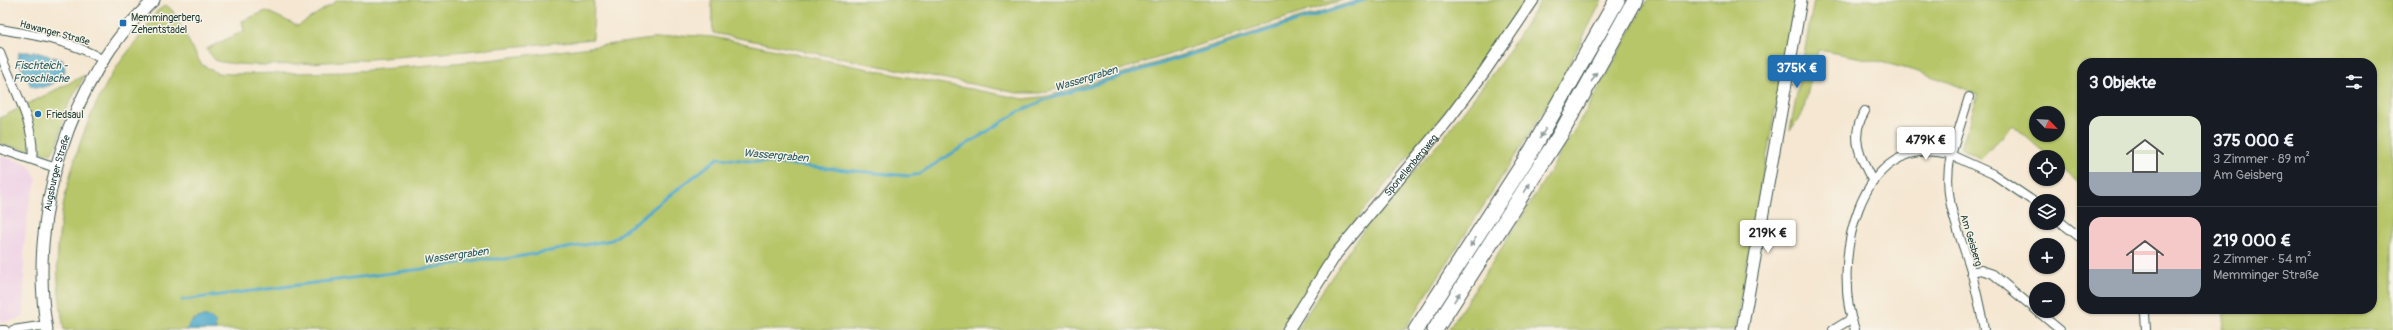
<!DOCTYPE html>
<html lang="de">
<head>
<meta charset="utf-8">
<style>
	:root { --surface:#171b24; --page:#20242c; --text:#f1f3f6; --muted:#9ea1a6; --line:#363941; --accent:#1f6fb2 }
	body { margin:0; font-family:Pangolin,sans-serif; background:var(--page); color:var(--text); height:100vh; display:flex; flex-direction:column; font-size:15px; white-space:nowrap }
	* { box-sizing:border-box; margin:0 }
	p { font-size:13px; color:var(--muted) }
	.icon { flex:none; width:22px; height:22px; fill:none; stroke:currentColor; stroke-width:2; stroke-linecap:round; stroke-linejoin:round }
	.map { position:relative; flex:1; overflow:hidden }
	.details { position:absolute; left:2077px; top:58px; width:300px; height:256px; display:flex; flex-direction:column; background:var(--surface); border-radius:16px; box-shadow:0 1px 3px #0004 }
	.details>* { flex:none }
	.needle { width:26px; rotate:115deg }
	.buttons { position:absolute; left:2029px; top:106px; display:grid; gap:8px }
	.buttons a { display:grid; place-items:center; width:36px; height:36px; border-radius:50%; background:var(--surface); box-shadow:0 1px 3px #0004; font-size:20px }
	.price { position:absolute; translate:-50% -34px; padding:0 9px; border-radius:4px; background:#fff; color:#222; font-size:13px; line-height:26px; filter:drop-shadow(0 1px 2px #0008) }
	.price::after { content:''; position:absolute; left:50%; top:24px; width:12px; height:9px; margin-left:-6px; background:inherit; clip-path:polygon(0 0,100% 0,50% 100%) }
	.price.current { background:var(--accent); color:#fff }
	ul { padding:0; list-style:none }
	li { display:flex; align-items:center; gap:12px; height:100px; padding:0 12px }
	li+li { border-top:1px solid var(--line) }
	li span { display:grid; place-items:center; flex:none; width:112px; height:80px; border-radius:12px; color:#555 }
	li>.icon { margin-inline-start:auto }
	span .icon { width:48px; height:48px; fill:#fffc; stroke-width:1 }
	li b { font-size:17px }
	h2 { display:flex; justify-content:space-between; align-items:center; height:48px; padding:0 12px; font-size:17px }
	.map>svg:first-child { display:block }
</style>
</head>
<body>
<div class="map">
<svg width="2393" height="330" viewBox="0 0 2393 330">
	<rect width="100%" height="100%" fill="#f7f3e8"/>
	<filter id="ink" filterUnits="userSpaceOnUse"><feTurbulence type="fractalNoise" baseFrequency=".025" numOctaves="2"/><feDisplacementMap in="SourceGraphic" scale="8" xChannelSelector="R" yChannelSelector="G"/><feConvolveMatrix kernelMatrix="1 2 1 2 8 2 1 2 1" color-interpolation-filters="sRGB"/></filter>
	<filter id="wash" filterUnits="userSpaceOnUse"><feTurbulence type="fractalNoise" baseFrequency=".012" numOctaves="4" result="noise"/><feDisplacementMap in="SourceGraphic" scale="16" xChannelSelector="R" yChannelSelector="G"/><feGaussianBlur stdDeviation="0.9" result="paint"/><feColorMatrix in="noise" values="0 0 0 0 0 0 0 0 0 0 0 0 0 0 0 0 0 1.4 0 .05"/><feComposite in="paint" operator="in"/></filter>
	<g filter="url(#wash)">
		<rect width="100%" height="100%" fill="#f5e7d1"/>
		<path fill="#efd0e6" d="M0,155L29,165L37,179L29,204L24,248V313L22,318L4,322L0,321Z"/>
		<g fill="#b7c669" stroke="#6b824e" fill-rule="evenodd">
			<path d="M338,0H594L593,39C510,47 427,55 344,61C302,63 257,69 216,61L206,49L244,31L242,21L266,11L298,26Z"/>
			<path d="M711,0H1343L1072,85L1040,93H1017L713,33Z"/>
			<path d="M1358,0H1526L1480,69L1451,105L1338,242L1282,330H64C59,299 55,267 59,236C64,181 87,111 118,65C131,47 146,30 157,11L166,5L172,10L201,64L217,73L233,74L345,72L489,60L683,35L713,37L917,79L1024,99L1048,96L1081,86Z"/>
			<path d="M1541,0H1602L1563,77L1535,125L1404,330H1296L1369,222L1440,142L1466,108L1504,58Z"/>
			<path d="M1647,0H1795L1735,330H1448C1519,223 1588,114 1647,0Z"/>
			<path d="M1814,0H2393V330H2222L2224,313L2220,309H2372V63H2082V186L2058,165V157H2049L2013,125L1981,159L1961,148L1978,95C1929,71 1872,59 1818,50L1803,112L1790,130ZM2036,113H2058V135H2036Z"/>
			<path d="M85,75L66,109L58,142L51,154L0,144V118Z"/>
		</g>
		<g fill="#4ba7c9" stroke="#35727e">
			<path d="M19,52H36L63,60L65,71C56,84 47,90 31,86L18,61Z"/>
			<path d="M208,317L215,321L216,330H187C189,320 198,316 208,317Z"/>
		</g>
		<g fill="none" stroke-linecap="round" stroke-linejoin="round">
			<path stroke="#4ba7c9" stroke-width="3" d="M182,300L438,267L482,259H505L612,240L718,158L909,176L919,174L1020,111L1045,100L1365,0"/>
		</g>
	</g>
	<g filter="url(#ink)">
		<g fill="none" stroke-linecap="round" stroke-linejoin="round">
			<g stroke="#3f564c" stroke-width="10">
				<g id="street">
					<path d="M0,29C34,35 73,41 103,60"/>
					<path d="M0,53C11,83 37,128 32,159"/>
					<path d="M1969,97L1951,155L1993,174L2036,203"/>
					<path d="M1865,111C1849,136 1860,158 1873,182"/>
					<path d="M0,149L56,168"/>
					<path d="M2058,220L2082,239"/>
					<path d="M1971,272L1981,270L1993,274L2036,310"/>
					<path d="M2142,309L2145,313L2146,330"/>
					<path d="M2037,311L2060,330"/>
					<path d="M0,330H5"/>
					<path d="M13,330L46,325"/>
					<path d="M1833,330L1851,319"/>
					<path d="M1855,330C1831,266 1857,128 1951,155C1941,196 1959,231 1971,270C1976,290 1981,310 1984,330"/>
				</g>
			</g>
			<g stroke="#3f564c" stroke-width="13">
				<g id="secondary">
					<path id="s1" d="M47,330C27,219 68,76 154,0"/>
					<path id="s2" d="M1288,330L1336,254L1448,120L1484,72L1533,0"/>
					<path d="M1742,330L1801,0"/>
				</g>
			</g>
			<g stroke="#3f564c" stroke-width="17">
				<g id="highway">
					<path d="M1416,330L1532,150L1617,0"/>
					<path d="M1435,330L1560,135L1635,0"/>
				</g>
			</g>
			<use href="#street" stroke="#fff" stroke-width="8"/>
			<use href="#secondary" stroke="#fff" stroke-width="11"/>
			<use href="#highway" stroke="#fff" stroke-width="15"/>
		</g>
		<defs><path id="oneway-solid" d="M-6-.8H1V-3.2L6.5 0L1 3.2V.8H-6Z"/></defs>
		<g fill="#8f9e9a">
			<use href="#oneway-solid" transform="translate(1594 77) rotate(-61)"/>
			<use href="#oneway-solid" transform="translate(1543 133) rotate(121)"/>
			<use href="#oneway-solid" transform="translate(1527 188) rotate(-58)"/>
			<use href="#oneway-solid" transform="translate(1473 242) rotate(123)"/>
			<use href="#oneway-solid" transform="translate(1457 297) rotate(-57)"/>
		</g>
	</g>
	<g fill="#1f6fb2" stroke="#f7f3e8" stroke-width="1.5">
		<rect x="119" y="19" width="8" height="8" rx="2"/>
		<circle cx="38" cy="114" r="4"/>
	</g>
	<g text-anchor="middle" stroke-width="3" stroke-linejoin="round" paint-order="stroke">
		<g font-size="10" fill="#1f3d34" stroke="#f7f3e8" text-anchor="start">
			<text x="131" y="21">Memmingerberg,<tspan x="131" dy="12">Zehentstadel</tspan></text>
			<text x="46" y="118">Friedsaul</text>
		</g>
		<g font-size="10" fill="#1f3d34" stroke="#f7f3e8">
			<text transform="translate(55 32) rotate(15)" y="4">Hawanger Straße</text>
			<text dy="4" stroke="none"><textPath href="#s2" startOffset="206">Sponellenbergweg</textPath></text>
			<text dy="4" stroke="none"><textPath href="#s1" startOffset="159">Augsburger Straße</textPath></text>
			<text transform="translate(1972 240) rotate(73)" y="4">Am Geisberg</text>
		</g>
		<g font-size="11" font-style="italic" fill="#2c5d61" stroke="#f7f3e8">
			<text x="41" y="69">Fischteich -<tspan x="41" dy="13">Froschlache</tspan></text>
			<text transform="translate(1086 78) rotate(-17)" y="4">Wassergraben</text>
			<text transform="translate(776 155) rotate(5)" y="4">Wassergraben</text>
			<text transform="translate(456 255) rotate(-8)" y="4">Wassergraben</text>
		</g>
	</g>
</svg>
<div class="buttons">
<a><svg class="needle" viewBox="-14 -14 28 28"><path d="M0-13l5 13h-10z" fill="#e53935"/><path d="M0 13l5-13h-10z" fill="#9ea1a6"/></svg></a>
<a><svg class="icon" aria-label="locate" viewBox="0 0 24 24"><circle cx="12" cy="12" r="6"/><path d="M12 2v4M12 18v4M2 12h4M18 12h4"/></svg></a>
<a><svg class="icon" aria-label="layers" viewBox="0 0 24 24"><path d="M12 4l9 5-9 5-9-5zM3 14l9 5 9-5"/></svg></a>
<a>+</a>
<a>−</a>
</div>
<b class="price current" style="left:1797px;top:89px">375K €</b>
<b class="price" style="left:1926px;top:161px">479K €</b>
<b class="price" style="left:1768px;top:254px">219K €</b>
<section class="details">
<h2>3 Objekte<svg class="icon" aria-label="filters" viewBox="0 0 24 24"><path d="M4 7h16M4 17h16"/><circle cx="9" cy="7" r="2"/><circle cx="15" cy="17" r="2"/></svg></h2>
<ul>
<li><span style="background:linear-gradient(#dfe7d0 70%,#9aa5b1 0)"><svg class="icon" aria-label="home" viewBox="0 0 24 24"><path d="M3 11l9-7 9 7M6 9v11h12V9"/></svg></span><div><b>375 000 €</b><p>3 Zimmer · 89 m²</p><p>Am Geisberg</p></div></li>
<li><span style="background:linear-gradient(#f6c9c9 65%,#9aa5b1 0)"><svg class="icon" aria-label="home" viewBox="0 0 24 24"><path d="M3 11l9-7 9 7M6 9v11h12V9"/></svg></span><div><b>219 000 €</b><p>2 Zimmer · 54 m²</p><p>Memminger Straße</p></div></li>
</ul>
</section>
</div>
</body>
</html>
